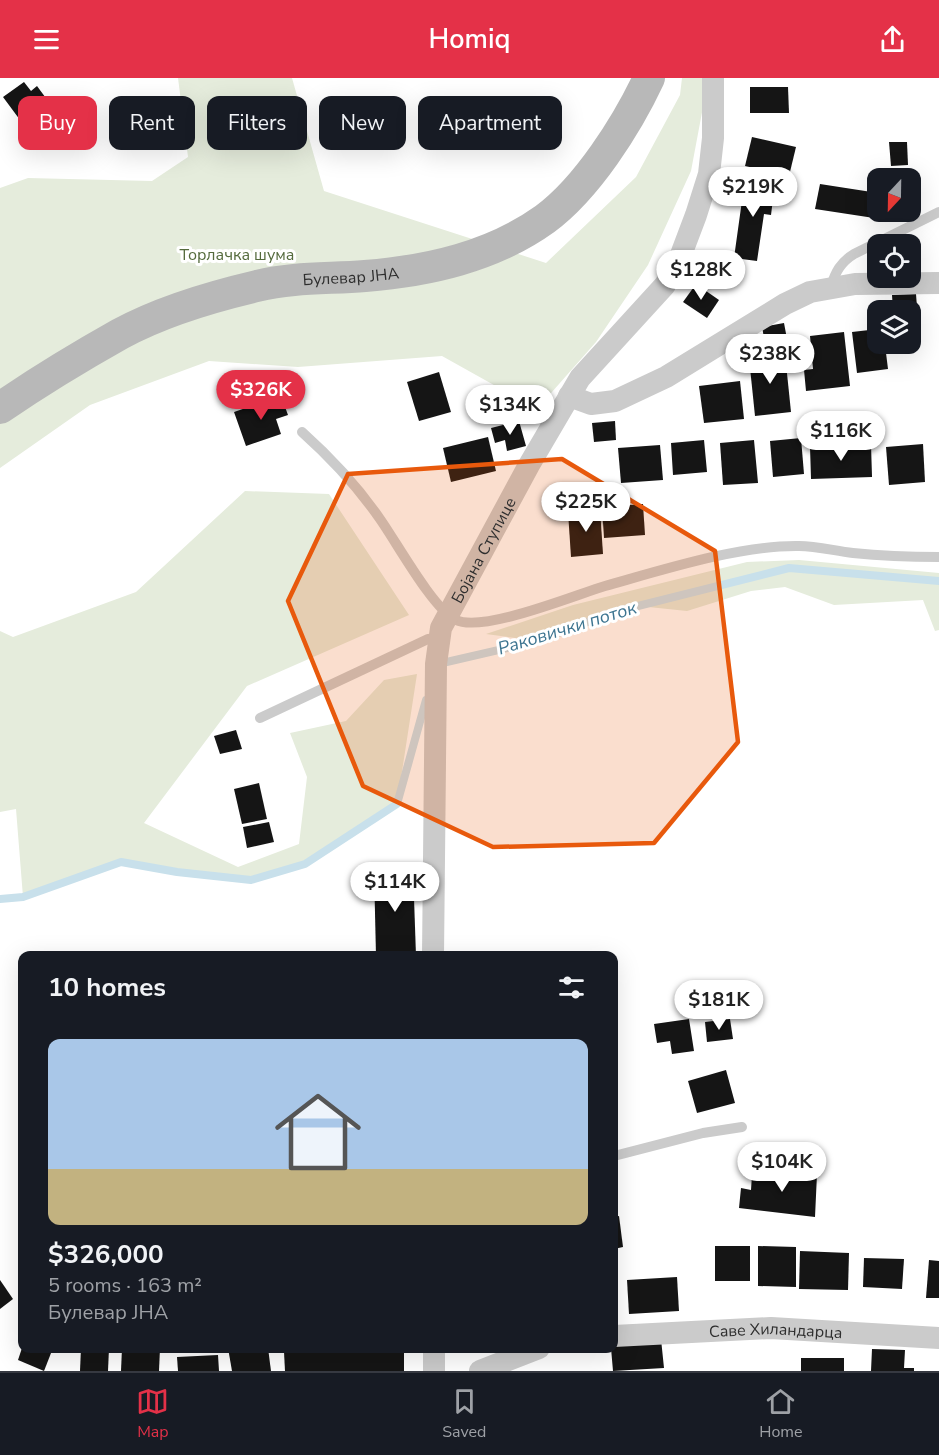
<!DOCTYPE html>
<html lang="en">
<head>
<meta charset="utf-8">
<style>
	:root { --surface:#171b24; --page:#20242c; --text:#f1f3f6; --muted:#9ea1a6; --line:#363941; --accent:#e43148 }
	body { margin:0; font-family:"Nunito Sans",sans-serif; background:var(--page); color:var(--text); height:100vh; display:flex; flex-direction:column; font-size:22px; white-space:nowrap }
	* { box-sizing:border-box; margin:0 }
	p { font-size:20px; color:var(--muted) }
	.icon { flex:none; width:33px; height:33px; fill:none; stroke:currentColor; stroke-width:2; stroke-linecap:round; stroke-linejoin:round }
	.map { position:relative; flex:1; overflow:hidden }
	.panel { position:absolute; left:18px; top:873px; width:600px; height:402px; display:flex; flex-direction:column; background:var(--surface); border-radius:12px; box-shadow:0 6px 24px #0002 }
	.panel>* { flex:none }
	.top-card { position:absolute; left:18px; top:18px; width:600px; height:54px; display:flex; gap:12px }
	.needle { width:39px; rotate:202deg }
	.tools { position:absolute; left:867px; top:90px; display:grid; gap:12px }
	.tools a { display:grid; place-items:center; width:54px; height:54px; border-radius:12px; background:var(--surface); box-shadow:0 6px 24px #0002; font-size:30px }
	.price { position:absolute; translate:-50% -51px; padding:0 14px; border-radius:21px; background:#fff; color:#222; font-size:20px; line-height:39px; filter:drop-shadow(0 2px 3px #0008) }
	.price::after { content:''; position:absolute; left:50%; top:36px; width:18px; height:14px; margin-left:-9px; background:inherit; clip-path:polygon(0 0,100% 0,50% 100%) }
	.price.selected { background:var(--accent); color:#fff }
	ul { padding:0; list-style:none }
	li { display:grid; align-content:center; gap:12px; height:318px; padding:0 30px }
	li span { display:grid; place-items:center; height:186px; border-radius:12px; color:#555 }
	li>.icon { margin-inline-start:auto }
	span .icon { width:108px; height:108px; fill:#fffc; stroke-width:1 }
	li b { font-size:26px }
	h2 { display:flex; justify-content:space-between; align-items:center; height:72px; padding:0 30px; font-size:26px }
	.tag { padding:0 21px; border-radius:12px; background:var(--surface); box-shadow:0 6px 24px #0002; font-size:21px; line-height:54px }
	.tag.selected { background:var(--accent); color:#fff }
	header { display:flex; justify-content:space-between; align-items:center; height:78px; padding:0 30px; background:var(--accent); color:#fff; font-size:27px; font-weight:600 }
	.tabs { display:flex; justify-content:space-around; align-items:center; height:84px; border-top:2px solid var(--line); background:var(--surface); font-size:16px; color:var(--muted) }
	.tabs a { display:grid; justify-items:center; gap:3px }
	.tabs .selected { color:var(--accent) }
	.map>svg:first-child { display:block }
</style>
</head>
<body>
<header><svg class="icon" aria-label="menu" viewBox="0 0 24 24"><path d="M4 6h16M4 12h16M4 18h16"/></svg>Homiq<svg class="icon" aria-label="share" viewBox="0 0 24 24"><path d="M12 15V3M7 8l5-5 5 5M5 13v7h14v-7"/></svg></header>
<div class="map">
<svg width="939" height="1293" viewBox="0 0 939 1293">
	<rect width="100%" height="100%" fill="#fff"/>
	<g fill="#e5ecdc">
		<path d="M178,0H292L324,113L546,185L636,99L680,17L682,0H702L703,29L691,93L648,187L596,264L537,331L442,278L298,289L209,283L90,327L0,390V110L28,100L152,103L188,79Z"/>
		<path d="M245,413L329,416L409,537L247,608L144,745L238,789L299,766L307,699L290,655L346,643L384,602L417,596L397,726L305,786L251,802L177,794L121,784L23,819L16,731L0,734V553L13,559L136,514Z"/>
		<path d="M799,482L939,495V552L935,553L923,522L834,527L785,509L751,513L687,533L639,528L614,534L537,563L486,556L573,527L747,484Z"/>
	</g>
	<g fill="none" stroke-linecap="round" stroke-linejoin="round">
		<g stroke="#c8e0eb" stroke-width="8">
			<path d="M438,586L537,563L614,534L789,490L939,503"/>
			<path d="M0,821L23,819L121,784L177,794L251,802L305,786L397,726L426,622"/>
		</g>
	</g>
	<g fill="#151515">
		<path d="M24,4L31,13L37,8L51,27L23,46L3,19Z"/>
		<path d="M750,9H788L789,35H750Z"/>
		<path d="M752,59L796,69L789,98L745,88Z"/>
		<path d="M889,64H907L908,87L891,88Z"/>
		<path d="M745,101L775,105L771,137L764,136L757,183L734,180Z"/>
		<path d="M820,106L878,115L874,140L815,131Z"/>
		<path d="M696,206L719,222L707,240L683,224Z"/>
		<path d="M916,216L918,243L910,244V232H893L892,217Z"/>
		<path d="M784,245L789,272L767,276L762,249Z"/>
		<path d="M878,251V266H894L895,275H886L888,291L857,295L852,254Z"/>
		<path d="M844,254L850,308L806,313L804,292L813,291L810,258Z"/>
		<path d="M785,276L791,334L755,338L749,280Z"/>
		<path d="M439,294L451,334L419,343L407,304Z"/>
		<path d="M740,303L744,341L704,345L699,308Z"/>
		<path d="M281,318L288,337L276,341L281,356L246,368L234,334Z"/>
		<path d="M519,343L526,368L507,373L505,362L495,365L491,350Z"/>
		<path d="M615,343L616,362L594,364L592,345Z"/>
		<path d="M488,359L496,393L451,404L443,370Z"/>
		<path d="M801,360L804,396L773,399L770,363Z"/>
		<path d="M704,362L707,394L673,397L671,365Z"/>
		<path d="M754,362L758,405L723,407L720,365Z"/>
		<path d="M871,366L872,399L811,401L810,369Z"/>
		<path d="M923,366L925,404L889,407L886,369Z"/>
		<path d="M660,367L663,402L621,405L618,370Z"/>
		<path d="M643,426L645,457L604,460L602,429Z"/>
		<path d="M600,431L603,476L571,479L568,434Z"/>
		<path d="M236,652L242,671L220,676L214,658Z"/>
		<path d="M259,705L267,741L242,746L234,711Z"/>
		<path d="M269,744L274,764L247,770L243,749Z"/>
		<path d="M413,791L416,878H376L374,792Z"/>
		<path d="M689,941L694,973L672,976L670,963L657,965L654,946Z"/>
		<path d="M730,941L733,961L707,964L705,944Z"/>
		<path d="M726,992L735,1025L697,1035L688,1003Z"/>
		<path d="M778,1087L799,1089L798,1094L817,1096L815,1139L739,1130L741,1110L751,1112L752,1097L776,1101Z"/>
		<path d="M619,1138L623,1169L614,1171V1139Z"/>
		<rect x="715" y="1168" width="35" height="35"/>
		<path d="M758,1168L796,1169V1209L758,1208Z"/>
		<path d="M800,1173L849,1175L848,1212L799,1211Z"/>
		<path d="M864,1180L904,1181L902,1211L863,1209Z"/>
		<path d="M929,1182L939,1183V1220H926Z"/>
		<path d="M677,1199L679,1233L629,1236L627,1202Z"/>
		<path d="M0,1202L13,1221L0,1231Z"/>
		<path d="M661,1261L664,1290L613,1293L611,1270H614V1265Z"/>
		<path d="M22,1270H53L44,1293L18,1282Z"/>
		<path d="M81,1270H109L108,1293H80Z"/>
		<path d="M122,1270H160L159,1293H121Z"/>
		<path d="M228,1270H268L271,1293H232Z"/>
		<path d="M872,1271L905,1272L904,1290H914V1293H871Z"/>
		<path d="M404,1272V1293H285L284,1274Z"/>
		<path d="M218,1277L219,1293H178L177,1279Z"/>
		<rect x="801" y="1280" width="43" height="13"/>
	</g>
	<g fill="none" stroke-linecap="round" stroke-linejoin="round">
		<g stroke="#cbcbcb" stroke-width="10">
			<path d="M831,209C835,194 841,184 854,176L939,134"/>
			<path d="M302,354C331,380 358,409 380,441C397,465 433,531 456,542C483,555 575,517 605,508C662,492 740,467 799,468C817,468 835,473 853,475C882,478 910,479 939,479"/>
			<path d="M260,640L428,561L438,560"/>
			<path d="M614,1078L703,1055L742,1049"/>
		</g>
		<g stroke="#cbcbcb" stroke-width="22">
			<path d="M569,318L591,326L615,323L666,299L785,226L810,214L855,206L939,205"/>
			<path id="s1" d="M433,878L436,586L441,550L529,387L580,300L665,207L679,182L696,137L709,96L713,60V0"/>
			<path id="s2" d="M614,1258L771,1250L939,1260"/>
			<path d="M434,1270V1293"/>
			<path d="M480,1293L539,1270"/>
		</g>
		<path stroke="#b8b8b8" stroke-width="32" id="s3" d="M0,330C38,304 79,279 120,256C162,233 210,219 257,208C293,199 328,201 365,198C428,193 492,179 545,141C587,110 627,47 649,0"/>
	</g>
	<path fill="#e8590c" fill-opacity="0.2" stroke="#e8590c" stroke-width="4.5" stroke-linejoin="round" d="M562,381L715,473L738,664L654,765L493,769L363,708L288,523L348,396Z"/>
	<g text-anchor="middle" stroke-width="6" stroke-linejoin="round" paint-order="stroke">
		<g font-size="16" fill="#546a3c" stroke="#fff">
			<text x="237" y="182">Торлачка шума</text>
		</g>
		<g font-size="16" fill="#2e2e2e" stroke="#fff">
			<text dy="6" stroke="none"><textPath href="#s3" startOffset="381">Булевар ЈНА</textPath></text>
			<text dy="6" stroke="none"><textPath href="#s1" startOffset="417">Бојана Ступице</textPath></text>
			<text dy="6" stroke="none"><textPath href="#s2" startOffset="162">Саве Хиландарца</textPath></text>
		</g>
		<g font-size="18" font-style="italic" fill="#3c7490" stroke="#fff">
			<text transform="translate(567 550) rotate(-17)" y="6">Раковички поток</text>
		</g>
	</g>
</svg>
<div class="tools">
<a><svg class="needle" viewBox="-14 -14 28 28"><path d="M0-13l5 13h-10z" fill="#e53935"/><path d="M0 13l5-13h-10z" fill="#9ea1a6"/></svg></a>
<a><svg class="icon" aria-label="locate" viewBox="0 0 24 24"><circle cx="12" cy="12" r="6"/><path d="M12 2v4M12 18v4M2 12h4M18 12h4"/></svg></a>
<a><svg class="icon" aria-label="layers" viewBox="0 0 24 24"><path d="M12 4l9 5-9 5-9-5zM3 14l9 5 9-5"/></svg></a>
</div>
<b class="price" style="left:753px;top:140px">$219K</b>
<b class="price" style="left:701px;top:223px">$128K</b>
<b class="price" style="left:770px;top:307px">$238K</b>
<b class="price selected" style="left:261px;top:343px">$326K</b>
<b class="price" style="left:510px;top:358px">$134K</b>
<b class="price" style="left:841px;top:384px">$116K</b>
<b class="price" style="left:586px;top:455px">$225K</b>
<b class="price" style="left:395px;top:835px">$114K</b>
<b class="price" style="left:719px;top:953px">$181K</b>
<b class="price" style="left:782px;top:1115px">$104K</b>
<div class="top-card">
<a class="tag selected">Buy</a>
<a class="tag">Rent</a>
<a class="tag">Filters</a>
<a class="tag">New</a>
<a class="tag">Apartment</a>
</div>
<section class="panel">
<h2>10 homes<svg class="icon" aria-label="filters" viewBox="0 0 24 24"><path d="M4 7h16M4 17h16"/><circle cx="9" cy="7" r="2"/><circle cx="15" cy="17" r="2"/></svg></h2>
<ul>
<li><span style="background:linear-gradient(#a9c7e8 70%,#c2b280 0)"><svg class="icon" aria-label="home" viewBox="0 0 24 24"><path d="M3 11l9-7 9 7M6 9v11h12V9"/></svg></span><div><b>$326,000</b><p>5 rooms · 163 m²</p><p>Булевар ЈНА</p></div></li>
</ul>
</section>
</div>
<nav class="tabs">
<a class="selected"><svg class="icon" aria-label="map" viewBox="0 0 24 24"><path d="M3 6l6-2 6 2 6-2v14l-6 2-6-2-6 2zM9 4v14M15 6v14"/></svg>Map</a>
<a><svg class="icon" aria-label="saved" viewBox="0 0 24 24"><path d="M7 4h10v16l-5-4-5 4z"/></svg>Saved</a>
<a><svg class="icon" aria-label="home" viewBox="0 0 24 24"><path d="M3 11l9-7 9 7M6 9v11h12V9"/></svg>Home</a>
</nav>
</body>
</html>
